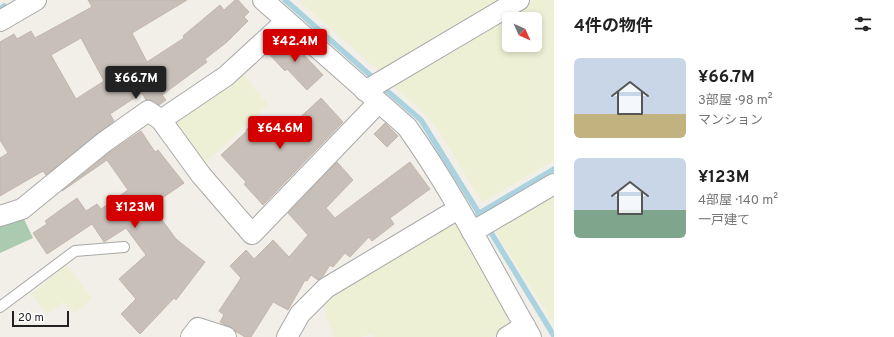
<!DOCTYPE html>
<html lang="ja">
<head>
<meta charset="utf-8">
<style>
	:root { --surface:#fff; --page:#f2f2f2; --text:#222; --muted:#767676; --accent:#d40000 }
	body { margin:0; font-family:Overpass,"Noto Sans JP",sans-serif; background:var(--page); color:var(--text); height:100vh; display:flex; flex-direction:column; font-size:15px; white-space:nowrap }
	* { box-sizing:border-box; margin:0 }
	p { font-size:13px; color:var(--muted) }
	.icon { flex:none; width:22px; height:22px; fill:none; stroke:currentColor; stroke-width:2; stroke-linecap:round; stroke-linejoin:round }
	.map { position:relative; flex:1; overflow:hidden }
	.drawer { display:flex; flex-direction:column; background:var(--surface); width:340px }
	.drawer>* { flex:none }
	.needle { width:26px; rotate:135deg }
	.buttons { position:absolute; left:502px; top:12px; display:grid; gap:8px }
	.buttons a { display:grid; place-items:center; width:40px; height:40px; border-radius:6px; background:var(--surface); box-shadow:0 2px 6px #0003; font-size:20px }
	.scale { position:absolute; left:12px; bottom:10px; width:57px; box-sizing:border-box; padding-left:4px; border:2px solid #222; border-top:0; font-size:11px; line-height:14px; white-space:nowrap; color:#222; -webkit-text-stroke:3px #fff; paint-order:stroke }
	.price { position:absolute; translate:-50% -34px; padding:0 9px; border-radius:4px; background:var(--accent); color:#fff; font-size:13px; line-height:26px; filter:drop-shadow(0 1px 2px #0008) }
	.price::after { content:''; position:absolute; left:50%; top:24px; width:12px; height:9px; margin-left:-6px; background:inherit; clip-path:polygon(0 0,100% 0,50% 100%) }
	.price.active { background:#222; color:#fff }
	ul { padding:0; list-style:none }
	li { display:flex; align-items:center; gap:12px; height:100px; padding:0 20px }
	li span { display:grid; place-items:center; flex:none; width:112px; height:80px; border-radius:6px; color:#555 }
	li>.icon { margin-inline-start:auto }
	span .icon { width:48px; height:48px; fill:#fffc; stroke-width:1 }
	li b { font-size:17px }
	h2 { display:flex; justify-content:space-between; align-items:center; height:48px; padding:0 20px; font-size:17px }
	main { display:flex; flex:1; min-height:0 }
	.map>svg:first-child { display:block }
</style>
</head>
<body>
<main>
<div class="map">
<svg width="554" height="337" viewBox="0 0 554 337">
	<rect width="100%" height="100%" fill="#f2efe9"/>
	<g fill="#eef0d5" fill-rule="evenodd">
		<path d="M298,0H501L379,71Z"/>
		<path d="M534,0H554V160L482,203L439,131L420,109L390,84ZM509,19H535V45H509Z"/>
		<path d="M241,71L268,105L201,167L174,127L172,117Z"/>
		<path d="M554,192V324L496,233L497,226Z"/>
		<path d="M448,223L457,224L506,312L507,329L493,337H373V334L361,337H333L322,300Z"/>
		<path d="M67,265L92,299L74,314L63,302L47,314L31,294Z"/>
	</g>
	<path fill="#aacbaf" d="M22,215L33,238L0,253V224Z"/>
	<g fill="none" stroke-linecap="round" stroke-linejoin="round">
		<g stroke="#aad3df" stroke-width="5.5">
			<path d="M285,0L370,75"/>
			<path d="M0,9L4,6"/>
			<path d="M385,89L421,120L480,215"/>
			<path d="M478,214L554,169"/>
			<path d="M490,231L554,336"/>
		</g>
	</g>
	<g fill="#c7bfb8" stroke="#c4b6ab" fill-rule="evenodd">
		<path d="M88,0H187L132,33L147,62L184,38L183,36L220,5L224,10L235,0H238L249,12L244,17L248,21L227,42L205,59L207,62L162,95L166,100L159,105L154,101L146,100L142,93L110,114L114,121L46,175L43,171L0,196V158L8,153L0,140V42L14,34L17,39L31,31L35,38L92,7ZM81,38L104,81L76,99L51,55Z"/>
		<path d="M286,36L323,75L307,90L287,69L285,71L268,53Z"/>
		<path d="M321,98L343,122L263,205L244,184L246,182L221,155L247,131L246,130L260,117L279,137Z"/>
		<path d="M385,123L398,136L387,147L374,134Z"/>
		<path d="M141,131L155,152L158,150L184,183L158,201L161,205L154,209L176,239L205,262L176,300L174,298L140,334L121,314L136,299L119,279L146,255L126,228L104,242L92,224L47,254L33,233L47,224L45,221L77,198L86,211L97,204L101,209L128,190L107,160L62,191L110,152Z"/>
		<path d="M337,162L353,180L326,208L335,218L410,162L430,189L390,218L394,224L372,241L369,237L350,257L345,253L333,267L330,265L323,276L318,280L311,275L307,281L305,280L288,310L273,302L251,337H245L220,322L224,315L219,311L241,278L230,266L246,250L254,259L273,240L289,257L308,235L288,213Z"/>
	</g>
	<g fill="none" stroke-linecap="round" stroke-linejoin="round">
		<g stroke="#a9a9a9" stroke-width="12">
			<path id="service" d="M0,307L75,251L124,247"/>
		</g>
		<g stroke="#a9a9a9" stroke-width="22">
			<g id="minor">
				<path d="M263,0L407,127C454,193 491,267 531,337"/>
				<path d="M0,21L36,0"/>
				<path d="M365,91L519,0"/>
				<path d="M161,120L201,175L252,234L378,103"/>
				<path d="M0,216L22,209L103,143L148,111L161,120L226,76L286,21"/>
				<path d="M472,232L554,184"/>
				<path d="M191,337L198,328L226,337"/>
				<path d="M287,337L300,314L326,288L458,209"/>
				<path d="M507,337L525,326"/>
			</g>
		</g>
		<use href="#service" stroke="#fff" stroke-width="10"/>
		<use href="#minor" stroke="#fff" stroke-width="20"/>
	</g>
</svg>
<div class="buttons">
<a><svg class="needle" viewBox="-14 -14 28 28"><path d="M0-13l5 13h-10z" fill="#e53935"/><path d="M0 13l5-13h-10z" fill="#767676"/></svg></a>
</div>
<div class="scale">20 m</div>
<b class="price" style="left:295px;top:63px">¥42.4M</b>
<b class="price active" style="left:136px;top:100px">¥66.7M</b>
<b class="price" style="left:280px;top:150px">¥64.6M</b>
<b class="price" style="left:135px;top:229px">¥123M</b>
</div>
<section class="drawer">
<h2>4件の物件<svg class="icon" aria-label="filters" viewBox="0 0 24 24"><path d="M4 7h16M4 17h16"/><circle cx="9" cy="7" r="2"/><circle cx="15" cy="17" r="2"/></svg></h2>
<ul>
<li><span style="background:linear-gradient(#c9d6e8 70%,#c2b280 0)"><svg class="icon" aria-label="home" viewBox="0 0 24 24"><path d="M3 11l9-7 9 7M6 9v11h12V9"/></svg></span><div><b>¥66.7M</b><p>3部屋 · 98 m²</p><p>マンション</p></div></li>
<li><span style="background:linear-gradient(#c9d6e8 65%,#7fa58c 0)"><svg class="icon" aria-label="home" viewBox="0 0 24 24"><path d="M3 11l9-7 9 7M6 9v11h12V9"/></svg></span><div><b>¥123M</b><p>4部屋 · 140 m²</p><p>一戸建て</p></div></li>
</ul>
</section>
</main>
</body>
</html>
